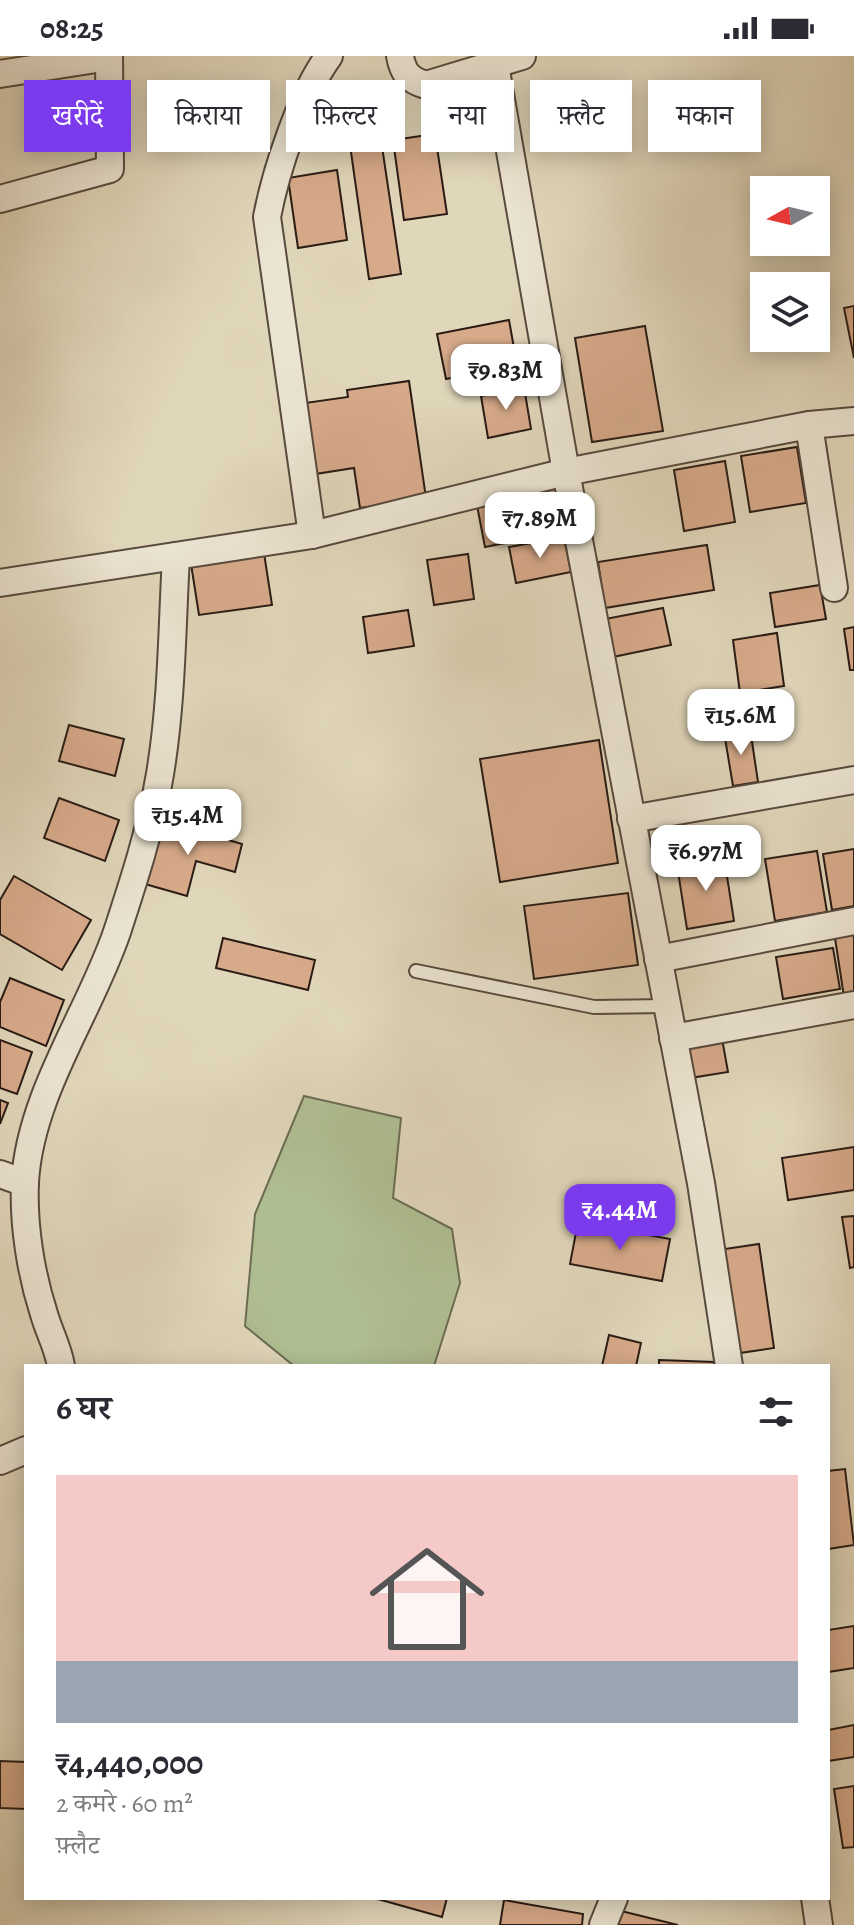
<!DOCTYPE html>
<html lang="hi">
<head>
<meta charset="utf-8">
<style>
	:root { --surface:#fff; --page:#f7f7f7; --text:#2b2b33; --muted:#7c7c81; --line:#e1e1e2; --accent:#7c3aed }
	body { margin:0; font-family:Alegreya,"Noto Serif Devanagari",serif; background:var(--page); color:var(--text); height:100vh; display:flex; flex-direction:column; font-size:30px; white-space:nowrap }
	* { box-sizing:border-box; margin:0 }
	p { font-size:26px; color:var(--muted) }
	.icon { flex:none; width:44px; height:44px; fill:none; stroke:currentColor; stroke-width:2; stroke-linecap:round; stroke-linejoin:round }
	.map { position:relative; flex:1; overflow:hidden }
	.details { position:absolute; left:24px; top:1308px; width:806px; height:536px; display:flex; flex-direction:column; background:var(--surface); border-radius:0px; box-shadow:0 4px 20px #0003 }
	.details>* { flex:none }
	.hud { position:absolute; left:24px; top:24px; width:806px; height:72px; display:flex; gap:16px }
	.needle { width:52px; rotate:262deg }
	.fabs { position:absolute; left:750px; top:120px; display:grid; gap:16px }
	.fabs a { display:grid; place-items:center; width:80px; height:80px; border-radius:0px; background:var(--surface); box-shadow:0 4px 20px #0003; font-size:40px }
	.price { position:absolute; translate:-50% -68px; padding:0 18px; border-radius:16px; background:#fff; color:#222; font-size:26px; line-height:52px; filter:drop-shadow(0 2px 4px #0008) }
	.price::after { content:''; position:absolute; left:50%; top:48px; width:24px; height:18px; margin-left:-12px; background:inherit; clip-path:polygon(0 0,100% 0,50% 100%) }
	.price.current { background:var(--accent); color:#fff }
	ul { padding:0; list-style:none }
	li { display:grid; align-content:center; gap:16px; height:424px; padding:0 32px }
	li+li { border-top:2px solid var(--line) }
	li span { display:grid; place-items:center; height:248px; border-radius:0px; color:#555 }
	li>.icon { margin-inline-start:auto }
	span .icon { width:144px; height:144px; fill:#fffc; stroke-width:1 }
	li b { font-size:34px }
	h2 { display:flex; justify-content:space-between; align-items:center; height:96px; padding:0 32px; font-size:34px }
	.chip { padding:0 28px; border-radius:0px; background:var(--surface); box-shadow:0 4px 20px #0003; font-size:28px; line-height:72px }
	.chip.current { background:var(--accent); color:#fff }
	.status { display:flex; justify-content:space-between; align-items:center; height:56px; padding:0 40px; background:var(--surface); direction:ltr }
	.status svg { height:22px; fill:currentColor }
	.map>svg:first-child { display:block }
</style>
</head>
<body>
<div class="status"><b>08:25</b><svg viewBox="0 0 49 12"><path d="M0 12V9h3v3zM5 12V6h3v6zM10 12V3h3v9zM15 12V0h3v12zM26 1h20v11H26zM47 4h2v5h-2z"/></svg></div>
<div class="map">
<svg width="854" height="1869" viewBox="0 0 854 1869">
	<rect width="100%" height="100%" fill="#e0d6ba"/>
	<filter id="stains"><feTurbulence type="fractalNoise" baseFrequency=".0025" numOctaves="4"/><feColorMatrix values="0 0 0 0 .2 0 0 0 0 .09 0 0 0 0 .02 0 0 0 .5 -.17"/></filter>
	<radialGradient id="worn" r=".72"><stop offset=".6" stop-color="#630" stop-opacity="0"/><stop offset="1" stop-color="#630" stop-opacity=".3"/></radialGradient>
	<path fill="#afbe92" stroke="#6c6d54" stroke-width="2" d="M304,1040L401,1062L393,1142L452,1173L460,1227L434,1310H294L245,1270L255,1158Z"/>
	<g fill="#d7aa8a" stroke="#2a1c15" stroke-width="2">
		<path d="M380,77L401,218L369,223L349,82Z"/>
		<path d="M435,78L447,158L404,164L393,84Z"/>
		<path d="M337,114L347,184L298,192L288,122Z"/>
		<path d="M854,250V302L844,252Z"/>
		<path d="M509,264L517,309L446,323L437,278Z"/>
		<path d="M645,270L663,375L592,386L575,282Z"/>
		<path d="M409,325L426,442L360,452L354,412L309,419L298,348L348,341L347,334Z"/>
		<path d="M524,331L531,373L488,382L481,340Z"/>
		<path d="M797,391L806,447L750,456L741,400Z"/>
		<path d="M725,405L735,466L684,475L674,414Z"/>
		<path d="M560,428L569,474L485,491L476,444Z"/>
		<path d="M564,481L571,516L516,527L509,491Z"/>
		<path d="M707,489L714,534L605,552L598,506Z"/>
		<path d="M264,497L272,549L199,559L191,508Z"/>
		<path d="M468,498L474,543L434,549L427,504Z"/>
		<path d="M820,529L826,563L775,571L770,537Z"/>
		<path d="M663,552L671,589L608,602L600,564Z"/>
		<path d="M408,554L414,590L368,597L363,561Z"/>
		<path d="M854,571V614H850L844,573Z"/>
		<path d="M777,577L784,630L740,637L733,584Z"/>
		<path d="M69,669L124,683L115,720L59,705Z"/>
		<path d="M750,672L758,726L733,730L724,676Z"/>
		<path d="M599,684L618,807L500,826L480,703Z"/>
		<path d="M59,742L119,764L105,805L44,782Z"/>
		<path d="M163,765L242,788L235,816L196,805L187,840L145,828Z"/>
		<path d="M854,793V850L832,854L823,798Z"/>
		<path d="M817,795L827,856L775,865L765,803Z"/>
		<path d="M724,801L734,865L687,873L677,809Z"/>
		<path d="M14,820L91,864L62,914L0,878V844Z"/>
		<path d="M628,837L638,909L534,923L524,850Z"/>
		<path d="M854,879V939L844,941L835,882Z"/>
		<path d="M223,882L315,904L308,934L216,912Z"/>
		<path d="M833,892L840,933L783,943L776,901Z"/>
		<path d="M10,922L64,944L46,990L0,971V946Z"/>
		<path d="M721,977L728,1016L684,1023L677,984Z"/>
		<path d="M0,984L32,996L17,1038L0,1032Z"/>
		<path d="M0,1044L8,1047L0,1068Z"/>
		<path d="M854,1091V1134L788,1144L782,1102Z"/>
		<path d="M854,1160V1211L850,1212L842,1161Z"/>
		<path d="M578,1166L670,1183L662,1225L570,1208Z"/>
		<path d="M759,1188L774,1292L733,1298L718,1194Z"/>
		<path d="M609,1279L641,1287L636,1310H602Z"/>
		<path d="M659,1304L714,1306V1310H659Z"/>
		<path d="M845,1413L854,1489L828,1493V1415Z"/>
		<path d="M854,1570V1612L828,1616V1574Z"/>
		<path d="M854,1669V1701L828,1705V1674Z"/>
		<path d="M0,1705L26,1706V1753L0,1752Z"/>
		<path d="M854,1730V1791L843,1792L834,1733Z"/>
		<path d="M374,1842H447L442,1861Z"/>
		<path d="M504,1844L583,1858L582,1869H500Z"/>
		<path d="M617,1854L678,1869H613Z"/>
	</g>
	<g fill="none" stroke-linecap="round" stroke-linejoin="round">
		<g stroke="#584a3e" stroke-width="16">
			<path id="lane" d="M416,915L594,951L667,950"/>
		</g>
		<g stroke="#584a3e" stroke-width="30">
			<g id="street">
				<path d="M329,0C301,38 276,114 267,161L312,479L566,416L809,369L854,365"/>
				<path d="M400,0C403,17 409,24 426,29L522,0"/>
				<path d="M495,9L566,416L701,1127L729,1310"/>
				<path d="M0,18L109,1"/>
				<path d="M0,143L110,113L109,0"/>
				<path d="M809,369L834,532"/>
				<path d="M0,527L312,479"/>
				<path d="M631,763L854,724"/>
				<path d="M658,903L854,865"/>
				<path d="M673,982L854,949"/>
				<path d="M0,1118L25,1127"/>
				<path d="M61,1310C58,1291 49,1276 44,1258C31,1218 23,1169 25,1126C30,1038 89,958 117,876C134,824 151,772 160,718C172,646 172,572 176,500"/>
				<path d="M0,1405L26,1394"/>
				<path d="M815,1842L819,1869"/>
				<path d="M603,1869L614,1842"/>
			</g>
		</g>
		<use href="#lane" stroke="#ebe4d2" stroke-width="12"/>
		<use href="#street" stroke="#ebe4d2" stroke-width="26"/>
	</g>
	<rect width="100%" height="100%" filter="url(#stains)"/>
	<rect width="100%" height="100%" fill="url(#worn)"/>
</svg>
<div class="fabs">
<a><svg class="needle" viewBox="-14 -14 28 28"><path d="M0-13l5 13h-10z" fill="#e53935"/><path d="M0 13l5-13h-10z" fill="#7c7c81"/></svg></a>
<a><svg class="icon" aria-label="layers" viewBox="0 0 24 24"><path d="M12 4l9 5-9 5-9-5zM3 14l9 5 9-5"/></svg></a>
</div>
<b class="price" style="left:506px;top:356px">₹9.83M</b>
<b class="price" style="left:540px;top:504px">₹7.89M</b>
<b class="price" style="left:741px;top:701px">₹15.6M</b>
<b class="price" style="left:188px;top:801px">₹15.4M</b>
<b class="price" style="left:706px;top:837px">₹6.97M</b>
<b class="price current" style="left:620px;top:1196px">₹4.44M</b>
<div class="hud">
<a class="chip current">खरीदें</a>
<a class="chip">किराया</a>
<a class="chip">फ़िल्टर</a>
<a class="chip">नया</a>
<a class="chip">फ़्लैट</a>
<a class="chip">मकान</a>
</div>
<section class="details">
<h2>6 घर<svg class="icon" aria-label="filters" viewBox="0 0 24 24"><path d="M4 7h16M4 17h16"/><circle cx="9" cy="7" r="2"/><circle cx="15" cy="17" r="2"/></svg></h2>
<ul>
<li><span style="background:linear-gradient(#f6c9c9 75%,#9aa5b1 0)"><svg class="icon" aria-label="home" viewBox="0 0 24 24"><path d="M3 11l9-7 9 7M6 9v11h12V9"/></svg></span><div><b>₹4,440,000</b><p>2 कमरे · 60 m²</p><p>फ़्लैट</p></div></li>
</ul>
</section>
</div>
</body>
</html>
